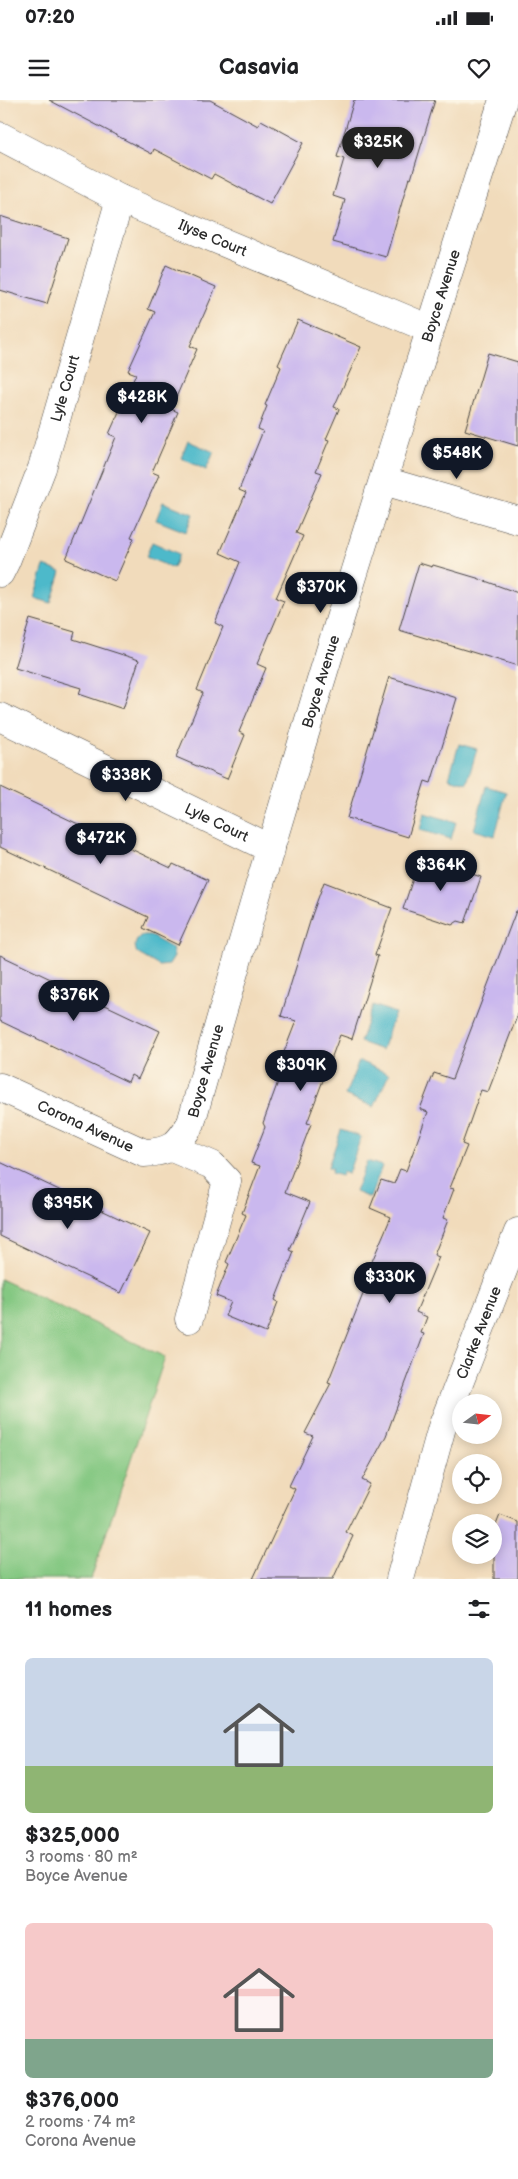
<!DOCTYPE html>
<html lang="en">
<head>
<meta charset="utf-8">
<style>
	:root { --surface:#fff; --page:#f6f6f6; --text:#202124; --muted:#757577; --accent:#111827 }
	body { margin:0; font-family:"Balsamiq Sans",sans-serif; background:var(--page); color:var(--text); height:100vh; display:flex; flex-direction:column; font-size:19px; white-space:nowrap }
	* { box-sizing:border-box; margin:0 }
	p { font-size:16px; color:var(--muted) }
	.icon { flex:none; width:28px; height:28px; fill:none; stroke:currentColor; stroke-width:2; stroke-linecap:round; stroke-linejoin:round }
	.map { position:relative; height:1479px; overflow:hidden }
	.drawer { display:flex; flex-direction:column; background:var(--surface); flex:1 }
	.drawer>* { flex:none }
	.needle { width:32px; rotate:75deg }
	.tools { position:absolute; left:452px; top:1294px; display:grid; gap:10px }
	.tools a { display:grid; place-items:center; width:50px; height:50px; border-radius:50%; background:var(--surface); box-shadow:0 2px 12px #0003; font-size:25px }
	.price { position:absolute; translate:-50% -42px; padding:0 11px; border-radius:18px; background:var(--accent); color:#fff; font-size:16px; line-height:32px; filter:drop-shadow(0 1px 2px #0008) }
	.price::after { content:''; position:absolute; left:50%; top:30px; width:15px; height:11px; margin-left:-8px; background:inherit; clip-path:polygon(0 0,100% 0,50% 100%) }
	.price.active { background:#222; color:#fff }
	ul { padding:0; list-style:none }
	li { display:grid; align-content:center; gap:10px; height:265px; padding:0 25px }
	li span { display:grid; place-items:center; height:155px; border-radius:8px; color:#555 }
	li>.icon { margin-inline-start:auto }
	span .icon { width:90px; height:90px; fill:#fffc; stroke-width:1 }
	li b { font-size:21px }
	h2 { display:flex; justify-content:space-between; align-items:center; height:60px; padding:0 25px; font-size:21px }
	.status { display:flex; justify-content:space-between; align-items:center; height:35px; padding:0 25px; background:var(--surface); direction:ltr }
	.status svg { height:14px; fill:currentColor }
	header { display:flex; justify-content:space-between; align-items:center; height:65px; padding:0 25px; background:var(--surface); font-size:22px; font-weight:700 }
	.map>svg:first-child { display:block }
</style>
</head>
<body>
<div class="status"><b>07:20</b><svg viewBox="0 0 49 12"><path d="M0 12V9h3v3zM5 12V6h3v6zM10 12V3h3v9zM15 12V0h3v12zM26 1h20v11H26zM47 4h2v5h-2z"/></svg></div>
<header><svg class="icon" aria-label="menu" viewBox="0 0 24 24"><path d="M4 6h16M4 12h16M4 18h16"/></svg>Casavia<svg class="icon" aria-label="heart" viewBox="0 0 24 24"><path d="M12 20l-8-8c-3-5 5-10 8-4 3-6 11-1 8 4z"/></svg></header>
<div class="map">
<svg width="518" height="1479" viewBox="0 0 518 1479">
	<rect width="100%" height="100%" fill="#fcf5e5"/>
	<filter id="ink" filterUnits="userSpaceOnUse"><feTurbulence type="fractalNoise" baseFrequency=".02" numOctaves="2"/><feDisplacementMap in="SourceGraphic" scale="10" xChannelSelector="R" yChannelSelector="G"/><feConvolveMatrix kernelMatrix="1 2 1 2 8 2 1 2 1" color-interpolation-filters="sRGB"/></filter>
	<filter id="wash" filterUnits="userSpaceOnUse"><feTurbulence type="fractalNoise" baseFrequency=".0096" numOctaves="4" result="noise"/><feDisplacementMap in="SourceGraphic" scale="20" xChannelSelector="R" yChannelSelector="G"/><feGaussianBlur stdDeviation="1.12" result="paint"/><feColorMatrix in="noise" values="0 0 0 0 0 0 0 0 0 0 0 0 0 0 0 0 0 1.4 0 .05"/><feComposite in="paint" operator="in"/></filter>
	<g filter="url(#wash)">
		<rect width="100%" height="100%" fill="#f1dbbb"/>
		<path fill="#84c882" stroke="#587a56" d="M0,1179L165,1257L91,1479H0Z"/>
		<g fill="#4eb9ca" stroke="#3c727a">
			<path d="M188,341L214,352L206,370L181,358Z"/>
			<path d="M163,402L193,414L186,432L156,420Z"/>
			<path d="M152,442L179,454L173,468L146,457Z"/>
			<path d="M44,466L61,472L51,503L34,498Z"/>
			<path d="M459,644L477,649L467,683L449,678Z"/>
			<path d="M486,686L506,692L495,736L474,730Z"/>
			<path d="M424,713L456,722L451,739L420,730Z"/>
			<path d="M144,835H149L172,848L174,857L169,865L159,866L137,853C133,844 136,839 144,835Z"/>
			<path d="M373,905L395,913L382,950L360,942Z"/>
			<path d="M359,961L389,974L374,1007L345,995Z"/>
			<path d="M341,1030L361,1037L348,1074L343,1072L341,1076L331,1073L332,1068L328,1067Z"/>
			<path d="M367,1061L382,1066L370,1098L355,1092Z"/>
		</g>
		<g id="blocks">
			<g fill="#cab8ee">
				<path d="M49,0H210L258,26L261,20L303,43L270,104L214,74L211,79L154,49L152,54Z"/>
				<path d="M354,0H435L411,79L409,78L386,157L333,142L345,100L333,96L344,59L337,57Z"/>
				<path d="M0,116L68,138L47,204L0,190Z"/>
				<path d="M166,165L216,187L190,246L197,249L171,309L178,312L152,372L159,375L131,437L134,438L115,481L66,459L116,337L109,334L136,274L128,271L155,212L148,209Z"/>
				<path d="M298,220L361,247L334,307L339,309L326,339L329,340L316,371L322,373L296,433L303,436L276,498L284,501L257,564L266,568L239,632L245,635L227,679L176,657L203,593L197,590L223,527L215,523L240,462L220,453L246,393L239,390L263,331L258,329L267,306L265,305L281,267L278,265Z"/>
				<path d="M488,253L518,262V346L465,330Z"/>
				<path d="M419,463L432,467L433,465L477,478L518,493V566L399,530Z"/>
				<path d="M30,519L75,532L73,539L139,560L123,609L79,594L81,588L15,568Z"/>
				<path d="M389,577L457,598L431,683L425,681L408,737L347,718Z"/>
				<path d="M0,687L171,768L173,764L208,780L178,845L143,828L148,817L0,747Z"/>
				<path d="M420,757L481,777L465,823L458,821L452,825L403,809Z"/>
				<path d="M324,782L392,808L375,855L378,856L352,939L340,935L307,1023L311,1024L285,1092L310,1102L290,1150L294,1152L275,1200L278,1202L266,1233L225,1216L231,1202L216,1196L229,1164L226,1162L246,1115L242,1113L260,1066L251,1063L265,1027L263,1023L287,957L284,952L296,921L281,916L312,815Z"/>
				<path d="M516,811H518V914L488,992L481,990L462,1044L467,1046L450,1088L454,1089L443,1118L448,1120L434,1155L439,1157L416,1212L427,1217L421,1233L424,1234L386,1336L362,1380L370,1384L346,1432L353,1436L333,1479H253L295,1389L289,1386L313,1336L305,1333L331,1283L328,1282L371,1174L367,1173L391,1117L370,1108L381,1080L394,1084L400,1069L406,1071L428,1012L420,1009L434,973L452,979Z"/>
				<path d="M0,855L160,931L138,979L131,975L128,982L0,921Z"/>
				<path d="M0,1062L150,1133L121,1193L0,1136Z"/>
				<path d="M500,1415L518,1422V1479H494V1430Z"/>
			</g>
		</g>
	</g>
	<g filter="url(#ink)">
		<use href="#blocks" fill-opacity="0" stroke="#494541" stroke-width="1"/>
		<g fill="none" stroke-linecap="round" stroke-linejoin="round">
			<g stroke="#494541" stroke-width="29">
				<g id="minor">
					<path id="s1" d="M0,36L120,99L430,229"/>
					<path d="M384,381L518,420"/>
					<path id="s2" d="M0,473L6,461L42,368L120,99"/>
					<path id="s3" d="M0,617L271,749"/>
					<path id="s4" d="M0,987L144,1053C171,1052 178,1045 191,1023C287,680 395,340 503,0"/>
					<path d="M172,1048L212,1065L227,1081L189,1219"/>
					<path id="s5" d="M400,1479L442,1327L518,1132"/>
				</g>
			</g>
			<use href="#minor" stroke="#fff" stroke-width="28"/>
		</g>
	</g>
	<g text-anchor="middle" stroke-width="4" stroke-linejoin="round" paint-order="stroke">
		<g font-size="15" fill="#2b2b2b" stroke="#fcf5e5">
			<text dy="5" stroke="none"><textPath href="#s1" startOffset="236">Ilyse Court</textPath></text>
			<text dy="5" stroke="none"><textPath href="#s4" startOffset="1082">Boyce Avenue</textPath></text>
			<text dy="5" stroke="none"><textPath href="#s2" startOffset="196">Lyle Court</textPath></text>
			<text dy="5" stroke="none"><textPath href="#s4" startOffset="678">Boyce Avenue</textPath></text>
			<text dy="5" stroke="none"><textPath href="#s3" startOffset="241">Lyle Court</textPath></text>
			<text dy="5" stroke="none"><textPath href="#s4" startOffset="272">Boyce Avenue</textPath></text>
			<text dy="5" stroke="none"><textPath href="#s4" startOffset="94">Corona Avenue</textPath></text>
			<text dy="5" stroke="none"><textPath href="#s5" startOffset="259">Clarke Avenue</textPath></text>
		</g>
	</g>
</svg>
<div class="tools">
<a><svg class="needle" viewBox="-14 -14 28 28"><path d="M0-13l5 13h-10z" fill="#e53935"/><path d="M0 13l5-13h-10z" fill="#757577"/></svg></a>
<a><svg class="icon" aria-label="locate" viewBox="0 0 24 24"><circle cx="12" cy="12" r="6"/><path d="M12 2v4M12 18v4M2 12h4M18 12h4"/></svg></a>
<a><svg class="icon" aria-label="layers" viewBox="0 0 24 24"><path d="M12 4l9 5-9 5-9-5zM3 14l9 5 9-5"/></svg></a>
</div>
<b class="price active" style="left:378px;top:69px">$325K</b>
<b class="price" style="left:142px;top:324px">$428K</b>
<b class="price" style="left:457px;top:380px">$548K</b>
<b class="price" style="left:321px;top:514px">$370K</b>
<b class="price" style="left:126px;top:702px">$338K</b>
<b class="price" style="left:101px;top:765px">$472K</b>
<b class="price" style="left:441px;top:792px">$364K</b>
<b class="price" style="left:74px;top:922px">$376K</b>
<b class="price" style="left:301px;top:992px">$309K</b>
<b class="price" style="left:68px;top:1130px">$395K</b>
<b class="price" style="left:390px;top:1204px">$330K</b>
</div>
<section class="drawer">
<h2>11 homes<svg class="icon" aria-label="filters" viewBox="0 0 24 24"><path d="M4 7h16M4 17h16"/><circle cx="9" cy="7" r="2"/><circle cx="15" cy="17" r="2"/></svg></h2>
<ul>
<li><span style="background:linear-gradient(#c9d6e8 70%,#8fb573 0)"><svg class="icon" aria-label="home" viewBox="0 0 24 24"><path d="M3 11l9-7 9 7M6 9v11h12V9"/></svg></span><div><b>$325,000</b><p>3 rooms · 80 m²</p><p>Boyce Avenue</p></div></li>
<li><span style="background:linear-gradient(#f6c9c9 75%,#7fa58c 0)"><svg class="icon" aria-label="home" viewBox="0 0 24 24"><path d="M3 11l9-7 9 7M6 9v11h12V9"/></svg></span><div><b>$376,000</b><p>2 rooms · 74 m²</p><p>Corona Avenue</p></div></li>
</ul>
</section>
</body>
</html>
